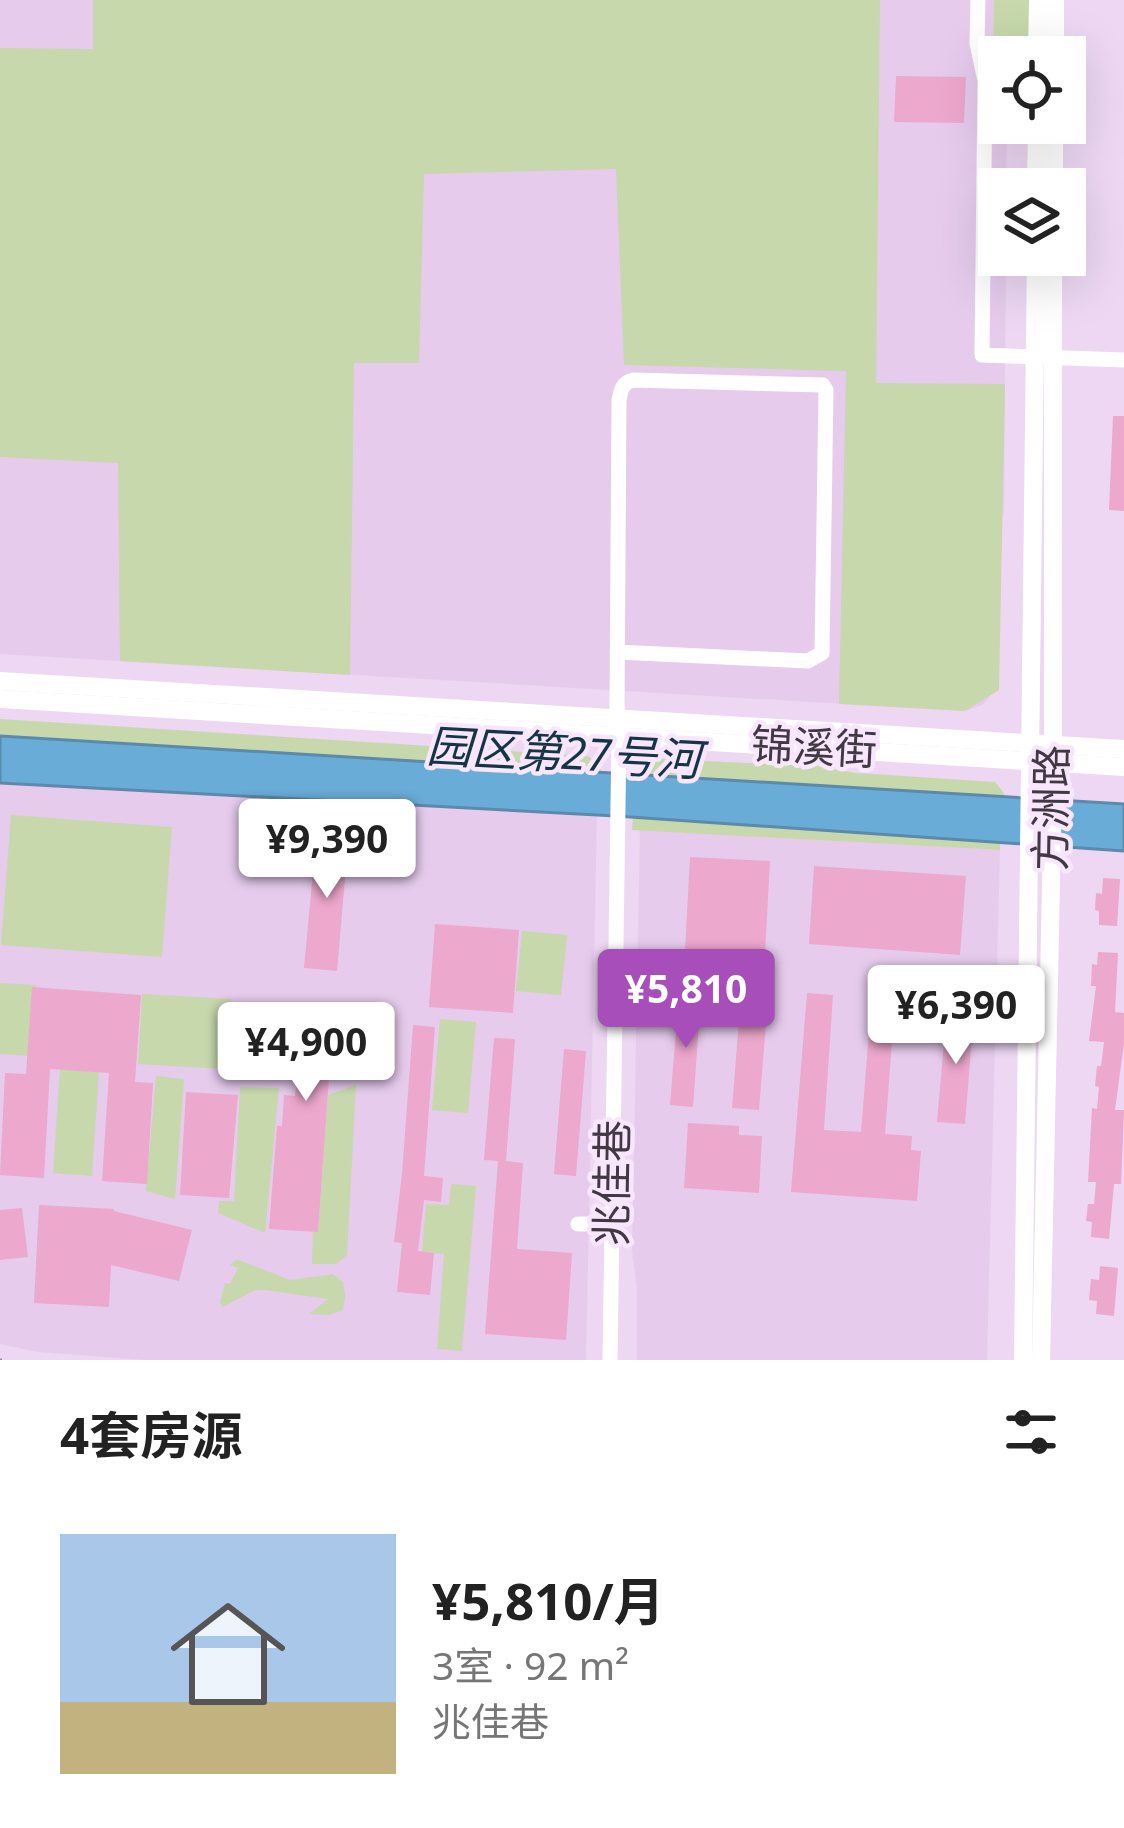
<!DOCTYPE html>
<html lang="zh">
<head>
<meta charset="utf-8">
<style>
	:root { --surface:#fff; --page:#f6f6f6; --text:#222; --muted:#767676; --line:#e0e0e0; --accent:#a74eba }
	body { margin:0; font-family:"Noto Sans","Noto Sans SC",sans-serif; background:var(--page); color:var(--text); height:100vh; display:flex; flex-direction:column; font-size:45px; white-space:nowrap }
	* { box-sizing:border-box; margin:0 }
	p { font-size:39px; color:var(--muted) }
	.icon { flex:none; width:66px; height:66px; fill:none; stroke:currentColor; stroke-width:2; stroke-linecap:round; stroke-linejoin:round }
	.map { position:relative; height:1360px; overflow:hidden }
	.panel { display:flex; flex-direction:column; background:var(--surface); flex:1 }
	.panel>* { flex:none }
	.controls { position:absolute; left:978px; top:36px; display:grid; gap:24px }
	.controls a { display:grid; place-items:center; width:108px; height:108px; border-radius:0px; background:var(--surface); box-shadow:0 12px 48px #0002; font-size:60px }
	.price { position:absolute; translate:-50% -102px; padding:0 27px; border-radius:12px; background:#fff; color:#222; font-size:39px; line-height:78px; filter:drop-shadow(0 3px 6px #0008) }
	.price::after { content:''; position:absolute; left:50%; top:72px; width:36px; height:27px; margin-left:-18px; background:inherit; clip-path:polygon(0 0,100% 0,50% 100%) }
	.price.active { background:var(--accent); color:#fff }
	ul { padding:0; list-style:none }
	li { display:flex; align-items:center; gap:36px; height:300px; padding:0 60px }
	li+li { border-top:3px solid var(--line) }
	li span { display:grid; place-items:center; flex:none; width:336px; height:240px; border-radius:0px; color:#555 }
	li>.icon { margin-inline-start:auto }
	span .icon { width:144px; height:144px; fill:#fffc; stroke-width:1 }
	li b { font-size:51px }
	h2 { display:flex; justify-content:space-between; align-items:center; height:144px; padding:0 60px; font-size:51px }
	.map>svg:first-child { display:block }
</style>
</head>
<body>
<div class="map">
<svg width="1124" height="1360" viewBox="0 0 1124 1360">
	<rect width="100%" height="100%" fill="#edd7f3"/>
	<g fill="#e6cbed">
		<path d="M0,0H1007L999,57V123H1007L1006,189H999V255H1006L1004,510L997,551L992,690L989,698L982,705L965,711L0,654Z"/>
		<path d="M0,783L597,815L586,1360H145L38,1352L0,1344Z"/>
		<path d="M640,830L1000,850L987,1360H637V1289L632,1251Z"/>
	</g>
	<g fill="#c6d8ac">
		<path d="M93,0H880L876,383L1005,384L999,690L965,711L839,704L846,371L624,365L616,169L424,174L419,363H354L350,675L120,661L118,463L0,457V48L93,49Z"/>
		<path d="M994,0H1030L1028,57H999V63L993,61Z"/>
		<path d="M0,719L588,756L597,763L602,772L0,736Z"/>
		<path d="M640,758L816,766L857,773L995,782L1004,793L1003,797L638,775Z"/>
		<path d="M11,815L172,827L162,957L1,945Z"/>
		<path d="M633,817L1000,843V850L632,830Z"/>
		<path d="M522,931L567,935L561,995L516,991Z"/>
		<path d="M0,983L36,985L32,1056L0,1054Z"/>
		<path d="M142,994L231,999L227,1069L138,1064Z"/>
		<path d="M440,1019L476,1022L468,1113L432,1110Z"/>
		<path d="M60,1069L99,1072L92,1176L53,1173Z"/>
		<path d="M156,1076L184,1079L175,1199L146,1191Z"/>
		<path d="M356,1085L347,1255L336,1264H312L313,1232L318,1231L328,1095Z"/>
		<path d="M240,1087L279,1088L265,1233L218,1213L219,1201H234Z"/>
		<path d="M451,1184L476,1186L462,1351L437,1349L444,1254L422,1252L426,1204L449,1205Z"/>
		<path d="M236,1259L290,1280L333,1274L343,1282L345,1296L343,1310L330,1315L309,1314L328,1299L265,1290H255L223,1307L220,1302L225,1283L230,1284L238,1268L230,1265Z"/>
	</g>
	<path fill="#69acd8" stroke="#5d89ab" stroke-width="3" d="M0,736L1124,804V851L616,816L0,783Z"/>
	<g fill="#eda8cd">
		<path d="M896,76L966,77L964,123L894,122Z"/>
		<path d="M1113,416H1124V511L1109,510Z"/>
		<path d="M317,830L349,832L337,971L304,968Z"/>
		<path d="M690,857L770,861L765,954H748L746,985L697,982L699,951L685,950Z"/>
		<path d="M814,866L966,876L960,955L809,944Z"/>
		<path d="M1103,878L1120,879L1117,926L1099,925V911L1095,910L1096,893L1102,894Z"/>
		<path d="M435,924L519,930L513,1013L429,1007Z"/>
		<path d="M1098,952L1118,953L1115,1012L1124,1013V1043L1115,1110H1124L1121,1184H1114L1109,1239L1091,1237L1092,1222L1086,1221L1088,1204H1094L1096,1182H1088L1092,1108L1097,1109L1099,1087L1095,1086L1097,1066H1101L1104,1042L1089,1041L1096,986H1091L1092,964L1097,965Z"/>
		<path d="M32,987L141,995L135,1082L153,1083L147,1184L102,1181L109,1073L50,1069L44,1178L0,1175L5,1073L26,1074Z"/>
		<path d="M807,993L833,995L824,1130L861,1132L871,1007L924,1011L922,1030L893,1028L885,1134L912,1136L911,1150L921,1151L917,1201L791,1192Z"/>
		<path d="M679,994L701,995L693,1107L670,1105Z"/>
		<path d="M741,996L768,999L759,1110L732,1108Z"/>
		<path d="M275,1009L368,1015L365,1063L342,1062L341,1079L329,1078L318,1232L269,1229L277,1126H282L284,1095L295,1096L297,1076L258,1074L261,1024H274Z"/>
		<path d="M947,1009L974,1011L965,1124L937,1122Z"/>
		<path d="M413,1025L435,1027L424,1176L443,1178L441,1202L424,1200L418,1251L434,1253L430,1295L397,1292L402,1243L394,1242L402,1174Z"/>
		<path d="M494,1038L515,1039L506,1161L523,1163L517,1249L572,1253L566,1340L485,1334L498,1161L484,1160Z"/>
		<path d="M564,1049L586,1051L576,1176L554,1174Z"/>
		<path d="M186,1092L238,1095L229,1198L180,1195Z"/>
		<path d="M688,1123L739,1126V1135L762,1136L759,1193L684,1188Z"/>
		<path d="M39,1205L114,1209V1211L192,1230L179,1281L111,1265L109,1307L34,1303Z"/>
		<path d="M22,1208L28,1257L0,1260V1210Z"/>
		<path d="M1100,1266L1118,1268L1114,1316L1096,1314L1097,1301L1089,1300L1091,1279L1099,1280Z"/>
	</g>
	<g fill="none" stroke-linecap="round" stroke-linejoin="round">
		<path stroke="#9d8da1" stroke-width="3" stroke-dasharray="9 9" stroke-linecap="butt" d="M0,1360H2"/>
		<g stroke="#fff" stroke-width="15">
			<path d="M978,0L977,43L985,81L982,355L1124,360"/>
			<path d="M578,1224H611"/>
			<path d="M610,1360L619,736L617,706L619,400C621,390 622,383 633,380L823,385L826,390L822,653L808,661L617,652"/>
		</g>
		<g stroke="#fff" stroke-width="18">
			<path d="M1037,57L1038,0"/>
			<path d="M1055,57V0"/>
			<path d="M1036,189L1037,123"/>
			<path d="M1054,189V123"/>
			<path d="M0,681L1124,749"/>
			<path d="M0,699L1124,767"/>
			<path d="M1023,1360L1036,255"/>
			<path d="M1041,1360L1053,790V255"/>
		</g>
	</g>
	<g text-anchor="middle" stroke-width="9" stroke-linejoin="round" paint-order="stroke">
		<g font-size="42" fill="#413843" stroke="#f8e6fd">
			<text transform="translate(814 747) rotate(3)" y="15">锦溪街</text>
			<text transform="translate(1051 808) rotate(-89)" y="15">方洲路</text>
			<text transform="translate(612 1183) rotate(-89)" y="15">兆佳巷</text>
		</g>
		<g font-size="45" font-style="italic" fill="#153446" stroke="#f8e6fd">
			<text transform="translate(564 753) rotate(3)" y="16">园区第27号河</text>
		</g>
	</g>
</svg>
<div class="controls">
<a><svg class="icon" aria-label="locate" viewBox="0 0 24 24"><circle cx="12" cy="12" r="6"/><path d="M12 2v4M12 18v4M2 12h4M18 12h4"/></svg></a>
<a><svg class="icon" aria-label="layers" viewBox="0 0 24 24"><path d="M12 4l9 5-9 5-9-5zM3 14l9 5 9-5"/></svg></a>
</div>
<b class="price" style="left:327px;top:901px">¥9,390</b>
<b class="price active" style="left:686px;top:1051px">¥5,810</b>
<b class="price" style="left:956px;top:1067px">¥6,390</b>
<b class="price" style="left:306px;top:1104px">¥4,900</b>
</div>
<section class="panel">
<h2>4套房源<svg class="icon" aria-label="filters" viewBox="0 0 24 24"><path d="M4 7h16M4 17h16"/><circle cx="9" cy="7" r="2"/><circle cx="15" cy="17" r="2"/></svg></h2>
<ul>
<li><span style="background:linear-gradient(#a9c7e8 70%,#c2b280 0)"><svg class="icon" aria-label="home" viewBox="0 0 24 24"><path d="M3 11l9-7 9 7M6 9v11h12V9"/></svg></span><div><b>¥5,810/月</b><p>3室 · 92 m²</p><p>兆佳巷</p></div></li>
</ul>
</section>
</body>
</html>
